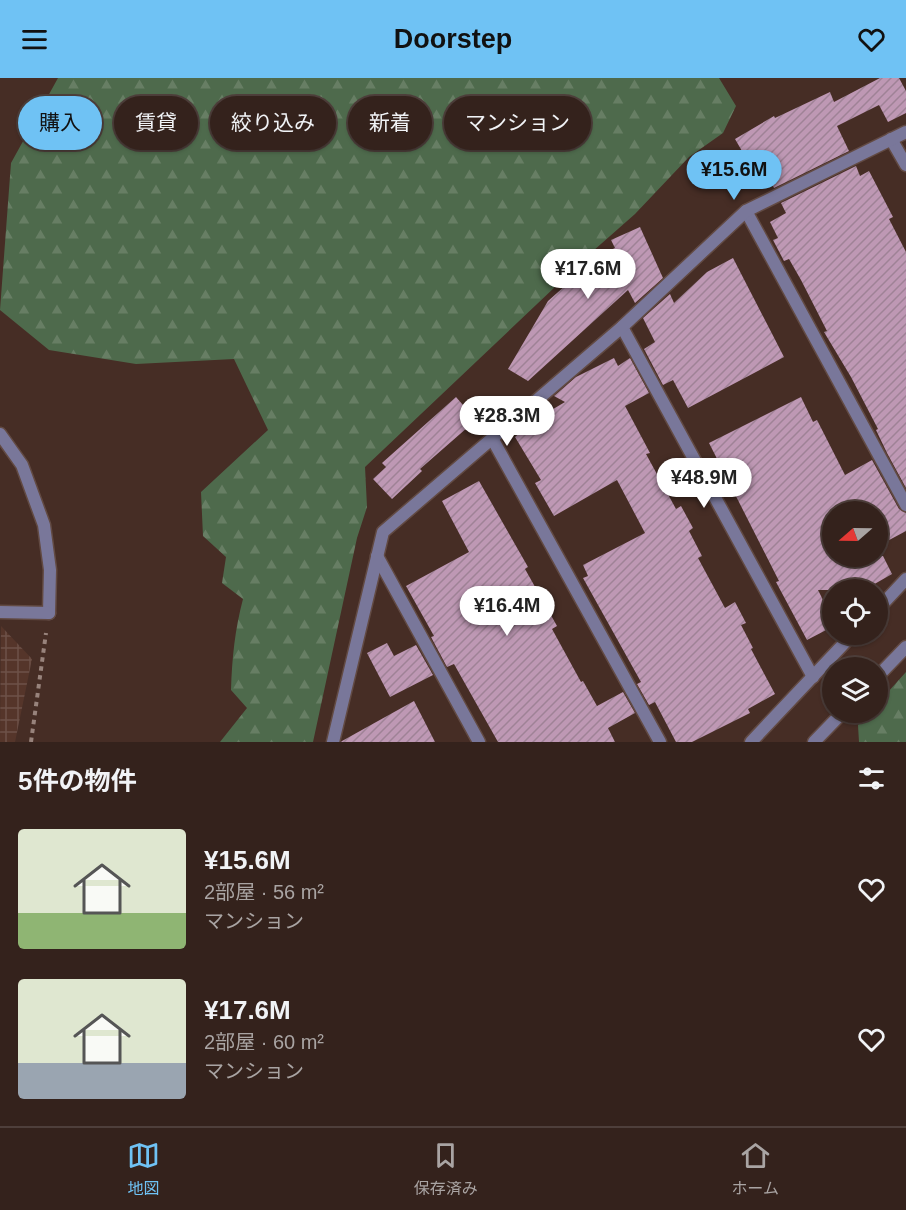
<!DOCTYPE html>
<html lang="ja">
<head>
<meta charset="utf-8">
<style>
	:root { --surface:#34221c; --page:#3c2a25; --text:#f1f3f6; --muted:#a9a4a3; --line:#4e3f3b; --accent:#6fc2f4 }
	body { margin:0; font-family:Helvetica,"Noto Sans JP",sans-serif; background:var(--page); color:var(--text); height:100vh; display:flex; flex-direction:column; font-size:22px; white-space:nowrap }
	* { box-sizing:border-box; margin:0 }
	p { font-size:20px; color:var(--muted) }
	.icon { flex:none; width:33px; height:33px; fill:none; stroke:currentColor; stroke-width:2; stroke-linecap:round; stroke-linejoin:round }
	.map { position:relative; height:664px; overflow:hidden }
	.drawer { display:flex; flex-direction:column; background:var(--surface); flex:1 }
	.drawer>* { flex:none }
	.guide { position:absolute; left:18px; top:18px; width:600px; height:54px; display:flex; gap:12px }
	.needle { width:39px; rotate:250deg }
	.tools { position:absolute; left:822px; top:423px; display:grid; gap:12px }
	.tools a { display:grid; place-items:center; width:66px; height:66px; border-radius:50%; background:var(--surface); box-shadow:0 2px 4px #0004,0 0 0 2px var(--line); font-size:30px }
	.price { position:absolute; translate:-50% -51px; padding:0 14px; border-radius:21px; background:#fff; color:#222; font-size:20px; line-height:39px; filter:drop-shadow(0 2px 3px #0008) }
	.price::after { content:''; position:absolute; left:50%; top:36px; width:18px; height:14px; margin-left:-9px; background:inherit; clip-path:polygon(0 0,100% 0,50% 100%) }
	.price.selected { background:var(--accent); color:#111 }
	ul { padding:0; list-style:none }
	li { display:flex; align-items:center; gap:18px; height:150px; padding:0 18px }
	li span { display:grid; place-items:center; flex:none; width:168px; height:120px; border-radius:6px; color:#555 }
	li>.icon { margin-inline-start:auto }
	span .icon { width:72px; height:72px; fill:#fffc; stroke-width:1 }
	li b { font-size:26px }
	h2 { display:flex; justify-content:space-between; align-items:center; height:72px; padding:0 18px; font-size:26px }
	.tag { padding:0 21px; border-radius:27px; background:var(--surface); box-shadow:0 2px 4px #0004,0 0 0 2px var(--line); font-size:21px; line-height:54px }
	.tag.selected { background:var(--accent); color:#111 }
	header { display:flex; justify-content:space-between; align-items:center; height:78px; padding:0 18px; background:var(--accent); color:#111; font-size:27px; font-weight:700 }
	.tab-bar { display:flex; justify-content:space-around; align-items:center; height:84px; border-top:2px solid var(--line); background:var(--surface); font-size:16px; color:var(--muted) }
	.tab-bar a { display:grid; justify-items:center; gap:3px }
	.tab-bar .selected { color:var(--accent) }
	.map>svg:first-child { display:block }
</style>
</head>
<body>
<header><svg class="icon" aria-label="menu" viewBox="0 0 24 24"><path d="M4 6h16M4 12h16M4 18h16"/></svg>Doorstep<svg class="icon" aria-label="heart" viewBox="0 0 24 24"><path d="M12 20l-8-8c-3-5 5-10 8-4 3-6 11-1 8 4z"/></svg></header>
<div class="map">
<svg width="906" height="664" viewBox="0 0 906 664">
	<defs>
		<pattern id="industrial-grid" width="8" height="8" patternUnits="userSpaceOnUse" patternTransform="scale(1.5)"><rect width="8" height="8" fill="#55352a"/><path d="M0 4h8M4 0v8" fill="none" stroke="#6d5148"/></pattern>
		<pattern id="forest-firs" width="22" height="20" patternUnits="userSpaceOnUse" patternTransform="scale(1.5)"><rect width="22" height="20" fill="#4e6a4c"/><path d="M5 1l3.5 6h-7zM16 11l3.5 6h-7z" fill="#677e64"/></pattern>
		<pattern id="building-hatch" width="6" height="6" patternUnits="userSpaceOnUse" patternTransform="scale(1.5)"><rect width="6" height="6" fill="#be98b4"/><path d="M-1 1l2-2M0 6l6-6M5 7l2-2" fill="none" stroke="#9f8296"/></pattern>
	</defs>
	<rect width="100%" height="100%" fill="#462d25"/>
	<path fill="url(#industrial-grid)" d="M1,548L32,581L15,664H0Z"/>
	<g fill="url(#forest-firs)">
		<path d="M58,0H719L736,28L723,55L689,79L635,136L593,173L365,389L367,429L357,460L313,664H220L247,630L231,612C232,580 235,551 243,521L222,505L226,479L203,458L201,414L268,352L234,281L136,286L49,272L0,232L11,85Z"/>
		<path d="M906,594V664H859L858,647L869,635L878,634V625Z"/>
	</g>
	<g fill="url(#building-hatch)">
		<path d="M880,0H899L906,13V35L888,44L879,27L837,48L849,73L774,110L766,95L757,99L735,61L774,38L775,40L830,14L834,24Z"/>
		<path d="M856,88L860,98L869,93L893,139L889,141L906,174V410L887,375L876,352L878,351L851,299L824,254L827,253L801,202L789,181L784,183L773,162L778,160L770,144L786,135L781,125Z"/>
		<path d="M640,149L663,200L635,225L628,212L528,303L508,291L548,223L601,176L615,170L611,162Z"/>
		<path d="M733,180L784,279L688,330L673,302L663,307L644,271L655,264L643,240L670,216L674,225L707,194Z"/>
		<path d="M614,280L618,288L630,280L649,315L625,328L650,375L646,376L676,431L681,428L693,450L689,453L702,478L698,480L725,530L735,524L746,545L741,547L753,570L751,571L775,616L748,631L750,635L692,664H676L655,624L649,627L637,606L641,604L583,500L588,498L583,487L645,455L617,402L554,438L535,405L541,402L515,359L533,343L565,324L554,318L576,299Z"/>
		<path d="M456,319L476,342L420,391L422,393L392,421L373,401L386,389L382,385Z"/>
		<path d="M801,319L813,344L817,342L845,397L872,382L899,431L906,435V453L878,468V434H832V478H883L892,496L864,512H818L832,540V549L807,562L776,504L779,503L709,365Z"/>
		<path d="M479,403L528,489L525,491L557,548L552,551L581,604L583,603L597,628L623,614L635,635L608,650L615,664H498L454,586L447,589L431,559L434,558L406,508L469,474L442,423Z"/>
		<path d="M387,565L394,578L416,567L433,597L390,619L367,575Z"/>
		<path d="M414,623L435,664H341L342,663Z"/>
	</g>
	<g fill="none" stroke-linecap="round" stroke-linejoin="round">
		<g stroke="#624a43" stroke-width="15">
			<g id="minor">
				<path d="M891,61L906,87"/>
				<path d="M746,133L906,427"/>
				<path d="M622,249L813,599"/>
				<path d="M0,356L22,387L44,447L50,492L49,535"/>
				<path d="M493,362L660,664"/>
				<path d="M377,478L479,664"/>
				<path d="M878,531L906,501"/>
				<path d="M878,598L906,569"/>
				<path d="M333,664L383,454L622,249L746,133L906,54"/>
				<path d="M751,664L853,556"/>
				<path d="M814,664L843,634"/>
			</g>
		</g>
		<g stroke="#624a43" stroke-width="15">
			<path id="tertiary" d="M0,534L49,535"/>
		</g>
		<path stroke="#98837c" stroke-width="4" stroke-dasharray="4.5 4.5" stroke-linecap="butt" d="M31,664L46,555"/>
		<use href="#minor" stroke="#79779a" stroke-width="12"/>
		<use href="#tertiary" stroke="#79779a" stroke-width="12"/>
	</g>
</svg>
<div class="tools">
<a><svg class="needle" viewBox="-14 -14 28 28"><path d="M0-13l5 13h-10z" fill="#e53935"/><path d="M0 13l5-13h-10z" fill="#a9a4a3"/></svg></a>
<a><svg class="icon" aria-label="locate" viewBox="0 0 24 24"><circle cx="12" cy="12" r="6"/><path d="M12 2v4M12 18v4M2 12h4M18 12h4"/></svg></a>
<a><svg class="icon" aria-label="layers" viewBox="0 0 24 24"><path d="M12 4l9 5-9 5-9-5zM3 14l9 5 9-5"/></svg></a>
</div>
<b class="price selected" style="left:734px;top:123px">¥15.6M</b>
<b class="price" style="left:588px;top:222px">¥17.6M</b>
<b class="price" style="left:507px;top:369px">¥28.3M</b>
<b class="price" style="left:704px;top:431px">¥48.9M</b>
<b class="price" style="left:507px;top:559px">¥16.4M</b>
<div class="guide">
<a class="tag selected">購入</a>
<a class="tag">賃貸</a>
<a class="tag">絞り込み</a>
<a class="tag">新着</a>
<a class="tag">マンション</a>
</div>
</div>
<section class="drawer">
<h2>5件の物件<svg class="icon" aria-label="filters" viewBox="0 0 24 24"><path d="M4 7h16M4 17h16"/><circle cx="9" cy="7" r="2"/><circle cx="15" cy="17" r="2"/></svg></h2>
<ul>
<li><span style="background:linear-gradient(#dfe7d0 70%,#8fb573 0)"><svg class="icon" aria-label="home" viewBox="0 0 24 24"><path d="M3 11l9-7 9 7M6 9v11h12V9"/></svg></span><div><b>¥15.6M</b><p>2部屋 · 56 m²</p><p>マンション</p></div><svg class="icon" aria-label="heart" viewBox="0 0 24 24"><path d="M12 20l-8-8c-3-5 5-10 8-4 3-6 11-1 8 4z"/></svg></li>
<li><span style="background:linear-gradient(#dfe7d0 70%,#9aa5b1 0)"><svg class="icon" aria-label="home" viewBox="0 0 24 24"><path d="M3 11l9-7 9 7M6 9v11h12V9"/></svg></span><div><b>¥17.6M</b><p>2部屋 · 60 m²</p><p>マンション</p></div><svg class="icon" aria-label="heart" viewBox="0 0 24 24"><path d="M12 20l-8-8c-3-5 5-10 8-4 3-6 11-1 8 4z"/></svg></li>
</ul>
</section>
<nav class="tab-bar">
<a class="selected"><svg class="icon" aria-label="map" viewBox="0 0 24 24"><path d="M3 6l6-2 6 2 6-2v14l-6 2-6-2-6 2zM9 4v14M15 6v14"/></svg>地図</a>
<a><svg class="icon" aria-label="saved" viewBox="0 0 24 24"><path d="M7 4h10v16l-5-4-5 4z"/></svg>保存済み</a>
<a><svg class="icon" aria-label="home" viewBox="0 0 24 24"><path d="M3 11l9-7 9 7M6 9v11h12V9"/></svg>ホーム</a>
</nav>
</body>
</html>
